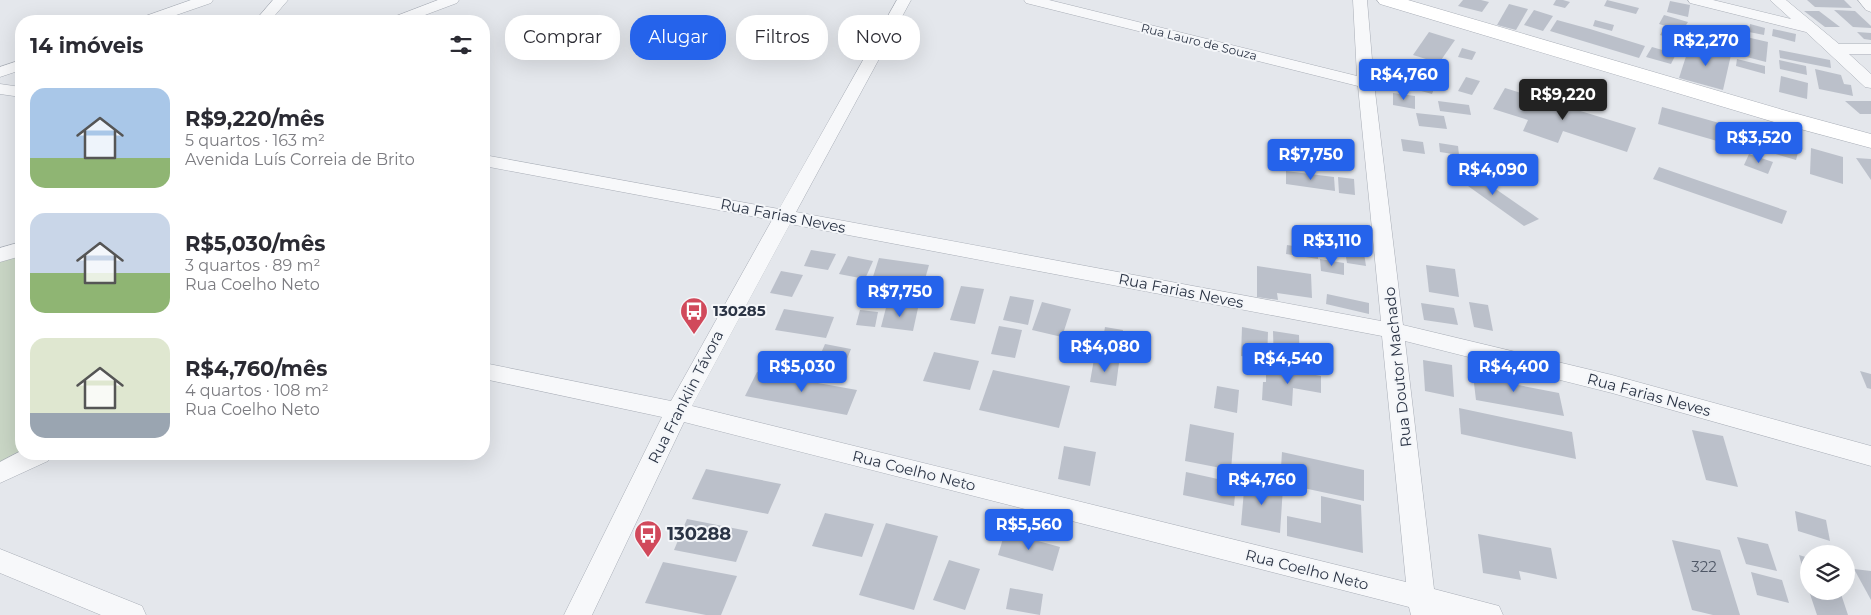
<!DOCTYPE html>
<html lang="pt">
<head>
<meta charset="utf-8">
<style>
	:root { --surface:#fff; --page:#f7f7f7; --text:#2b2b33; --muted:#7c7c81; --accent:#2563eb }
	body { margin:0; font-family:Montserrat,sans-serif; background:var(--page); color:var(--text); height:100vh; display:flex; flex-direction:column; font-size:19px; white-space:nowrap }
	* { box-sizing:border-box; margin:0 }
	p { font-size:16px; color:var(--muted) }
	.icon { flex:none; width:28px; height:28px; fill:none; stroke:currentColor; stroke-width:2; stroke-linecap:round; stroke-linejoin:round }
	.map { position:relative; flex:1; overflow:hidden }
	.sheet { position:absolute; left:15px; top:15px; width:475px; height:445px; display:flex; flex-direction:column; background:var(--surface); border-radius:20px; box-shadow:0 5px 20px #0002 }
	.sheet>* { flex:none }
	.top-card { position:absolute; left:505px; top:15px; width:475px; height:45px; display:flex; gap:10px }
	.fabs { position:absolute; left:1800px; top:545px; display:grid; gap:10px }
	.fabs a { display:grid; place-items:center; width:55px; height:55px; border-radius:50%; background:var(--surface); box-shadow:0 5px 20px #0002; font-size:25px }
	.price { position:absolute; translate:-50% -42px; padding:0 11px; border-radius:5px; background:var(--accent); color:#fff; font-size:16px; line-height:32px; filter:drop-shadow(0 1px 2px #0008) }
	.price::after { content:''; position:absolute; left:50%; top:30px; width:15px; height:11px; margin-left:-8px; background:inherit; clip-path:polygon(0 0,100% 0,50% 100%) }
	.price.on { background:#222; color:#fff }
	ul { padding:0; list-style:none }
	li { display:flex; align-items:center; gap:15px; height:125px; padding:0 15px }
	li span { display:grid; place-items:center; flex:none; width:140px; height:100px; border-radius:15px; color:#555 }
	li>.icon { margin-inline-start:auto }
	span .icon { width:60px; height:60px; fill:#fffc; stroke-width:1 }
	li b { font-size:21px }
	h2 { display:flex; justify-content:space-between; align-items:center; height:60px; padding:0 15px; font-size:21px }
	.pill { padding:0 18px; border-radius:20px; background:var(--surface); box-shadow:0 5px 20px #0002; font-size:18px; line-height:45px }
	.pill.on { background:var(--accent); color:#fff }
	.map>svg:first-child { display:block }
</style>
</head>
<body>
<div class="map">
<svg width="1871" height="615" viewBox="0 0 1871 615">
	<rect width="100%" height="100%" fill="#e4e7ec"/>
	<path fill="#c9d6c5" d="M21,249V454H39L0,473V255Z"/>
	<g fill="#bbc0ca">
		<path d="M1463,0H1481L1489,2L1482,12L1458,6Z"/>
		<path d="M1556,0H1563L1570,2L1565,8L1553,5Z"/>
		<path d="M1607,0L1639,8L1636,14L1604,6Z"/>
		<path d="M1807,0H1844L1852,8L1815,7Z"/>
		<path d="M1670,1L1690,5L1688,17L1667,12Z"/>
		<path d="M1509,4L1528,9L1516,30L1497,25Z"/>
		<path d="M1534,10L1553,16L1543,31L1524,25Z"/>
		<path d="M1834,10L1855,11L1871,26V28L1853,27Z"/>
		<path d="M1804,11H1819L1840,27H1825Z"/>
		<path d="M1664,15L1688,22L1682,31L1659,24Z"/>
		<path d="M1557,20L1590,29L1645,46L1639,58L1550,31Z"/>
		<path d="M1595,20L1614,25L1612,31L1593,26Z"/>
		<path d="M1750,24L1765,28L1764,35L1749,32Z"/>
		<path d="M1664,28L1688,35L1685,43L1660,35Z"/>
		<path d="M1773,29L1796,34L1795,42L1772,36Z"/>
		<path d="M1429,32L1455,40L1439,63L1413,55Z"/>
		<path d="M1857,32L1871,33V40L1864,39Z"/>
		<path d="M1742,36L1768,42L1766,62L1739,55Z"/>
		<path d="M1690,44L1731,55L1723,90L1679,78Z"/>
		<path d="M1652,47L1676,54L1671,64L1646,57Z"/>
		<path d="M1462,48L1476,52L1472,60L1458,57Z"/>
		<path d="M1779,50L1830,60L1831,68L1780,58Z"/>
		<path d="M1737,59L1765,66V74L1736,66Z"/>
		<path d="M1779,60L1806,66L1807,75L1780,69Z"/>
		<path d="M1815,69L1841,75L1844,84L1851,85L1853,96L1819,89Z"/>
		<path d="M1408,76L1436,83L1432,94L1403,86Z"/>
		<path d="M1781,76L1808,83L1807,99L1779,92Z"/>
		<path d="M1466,77L1480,81L1472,95L1458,91Z"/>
		<path d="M1505,88L1636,128L1627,152L1563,131L1558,143L1523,131L1528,120L1493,109Z"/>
		<path d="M1393,93L1415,96V109L1393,105Z"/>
		<path d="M1438,101L1469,105L1471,115L1440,111Z"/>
		<path d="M1845,101H1871V114H1860Z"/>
		<path d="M1662,107L1741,129L1738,147L1658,124Z"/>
		<path d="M1416,113L1444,116L1447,129L1419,126Z"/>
		<path d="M1766,135L1800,145L1796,160L1762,150Z"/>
		<path d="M1401,139L1423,142L1425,154L1403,151Z"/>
		<path d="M1439,143L1458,146L1459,155L1440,152Z"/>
		<path d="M1811,148L1843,157V184L1810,174Z"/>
		<path d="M1749,154L1773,162L1768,174L1744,165Z"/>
		<path d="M1856,158L1871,159V180Z"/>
		<path d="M1461,165L1539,219L1524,226L1447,171Z"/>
		<path d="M1659,167L1787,211L1782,224L1653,179Z"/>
		<path d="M1286,171L1334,177L1335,191L1286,184Z"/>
		<path d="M1338,177L1354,179L1355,195L1339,193Z"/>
		<path d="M1331,229L1345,231L1346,246L1332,244Z"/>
		<path d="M1287,245L1318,250V259L1286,254Z"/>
		<path d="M811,250L836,254L828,270L804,266Z"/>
		<path d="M1345,251L1364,253L1366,266L1347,263Z"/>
		<path d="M848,256L873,261L865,279L839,274Z"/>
		<path d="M879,258L929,265L921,293L870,286Z"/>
		<path d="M1320,259L1344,263V275L1321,271Z"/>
		<path d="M1426,265L1455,269L1459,297L1429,292Z"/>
		<path d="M1257,266L1311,274L1312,298L1277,293L1278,300L1257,297Z"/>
		<path d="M781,271L803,275L792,297L770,293Z"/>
		<path d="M961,286L984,289L975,324L950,320Z"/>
		<path d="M1327,294L1369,303V314L1326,304Z"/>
		<path d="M1010,296L1034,300L1028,325L1003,320Z"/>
		<path d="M1042,302L1071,309L1062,337L1032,330Z"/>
		<path d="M1469,302L1488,305L1493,331L1474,327Z"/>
		<path d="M1421,303L1454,308L1458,325L1424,320Z"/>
		<path d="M887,304L918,308L913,331L881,327Z"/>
		<path d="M784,309L834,317L826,338L775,330Z"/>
		<path d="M860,310L878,312L875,327L856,325Z"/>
		<path d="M999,326L1022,330L1015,358L991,354Z"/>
		<path d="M1105,327L1123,330L1120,348L1102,345Z"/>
		<path d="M1242,327L1268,332L1267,360L1241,356Z"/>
		<path d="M1273,331L1299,335L1300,368L1274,364Z"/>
		<path d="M825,344L851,349L839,379L812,374Z"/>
		<path d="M934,352L979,361L970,390L923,381Z"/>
		<path d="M1094,359L1119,363L1116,386L1090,382Z"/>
		<path d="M1423,360L1452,365L1454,397L1425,391Z"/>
		<path d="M1266,366L1321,376V393L1293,388L1292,406L1262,400L1263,382H1266Z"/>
		<path d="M1472,367L1511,374L1513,384L1559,393L1564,416L1476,400Z"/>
		<path d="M993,370L1070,386L1059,428L979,410Z"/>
		<path d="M1860,371L1871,374V389L1867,388Z"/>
		<path d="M757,372L857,390L847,415L745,396Z"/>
		<path d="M1217,386L1239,390L1237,413L1214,408Z"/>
		<path d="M1459,408L1572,432L1576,459L1461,434Z"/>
		<path d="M1190,424L1234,433L1231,470L1185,461Z"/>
		<path d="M1692,430L1723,436L1738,487L1706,480Z"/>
		<path d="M1064,446L1096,452L1090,486L1058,479Z"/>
		<path d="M1282,452L1364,470V501L1280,483Z"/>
		<path d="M706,469L781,484L768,514L692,499Z"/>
		<path d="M1186,472L1236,483L1234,506L1183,495Z"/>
		<path d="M1245,479L1283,487L1280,533L1241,525Z"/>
		<path d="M1321,496L1361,505L1363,553L1287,536V516L1321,523Z"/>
		<path d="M1795,511L1826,520L1830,541L1798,531Z"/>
		<path d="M825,513L874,524L862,557L812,546Z"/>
		<path d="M687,519L748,531L736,562L674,550Z"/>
		<path d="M886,523L938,536L914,610L859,595Z"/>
		<path d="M1005,532L1060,547L1053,571L998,555Z"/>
		<path d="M1478,534L1551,548L1557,579L1519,571L1521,580L1483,573Z"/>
		<path d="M1737,537L1768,544L1777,571L1746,564Z"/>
		<path d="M1672,540L1720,550L1740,615H1713L1692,610Z"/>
		<path d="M1799,555L1809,558V587H1808Z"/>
		<path d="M949,560L980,569L965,610L933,600Z"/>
		<path d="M663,562L737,576L721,615H706L645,603Z"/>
		<path d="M1854,569L1871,571V600Z"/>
		<path d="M1751,572L1782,580L1789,603L1757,595Z"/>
		<path d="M1010,588L1043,594L1040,615L1006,609Z"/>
		<path d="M1809,591H1840L1848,615H1817Z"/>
	</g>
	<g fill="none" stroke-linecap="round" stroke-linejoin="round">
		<g stroke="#a9aeb7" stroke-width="1">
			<g id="street">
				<path d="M191,0H213L211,3L159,21H137L140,18Z"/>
				<path d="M273,0H288L270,21H255Z"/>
				<path d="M438,0H459L457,3L409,21H388L391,18Z"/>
				<path d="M897,0H911L796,212L1381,321L1358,86L1026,3L1024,0H1049L1357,76L1353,0H1367L1374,83L1403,325L1612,375L1871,446V466L1612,393L1405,341L1434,589L1499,606L1503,615H1411L1409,607L684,422L592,615H564L662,417L484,379V363L671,401L772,220L484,166V155L779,209ZM790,224L1382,336L1406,582L692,406Z"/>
				<path d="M1688,0H1713L1791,19L1770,0H1786L1839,44H1871V54H1849L1871,74V88L1865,87L1806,32L1690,3Z"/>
				<path d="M1858,0H1871V12L1866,10Z"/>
				<path d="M21,60V70L0,77V67Z"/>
				<path d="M0,84L21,87V97L0,94Z"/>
				<path d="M21,242V256L0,262V248Z"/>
				<path d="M21,451V454H51L48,461L0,483V462Z"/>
				<path d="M0,549L142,606L146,615H101L0,573Z"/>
			</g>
		</g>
		<g stroke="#a9aeb7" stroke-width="1">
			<path id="secondary" d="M1377,0H1408L1790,112L1871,134V148L1774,122L1380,4Z"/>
		</g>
		<use href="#street" fill="#f7f8fa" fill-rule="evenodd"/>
		<use href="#secondary" fill="#fff" fill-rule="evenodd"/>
	</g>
	<defs>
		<g id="bus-pin" transform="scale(1.4375)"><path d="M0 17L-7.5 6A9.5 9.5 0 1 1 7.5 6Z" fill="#d1495b" stroke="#f4f6f9"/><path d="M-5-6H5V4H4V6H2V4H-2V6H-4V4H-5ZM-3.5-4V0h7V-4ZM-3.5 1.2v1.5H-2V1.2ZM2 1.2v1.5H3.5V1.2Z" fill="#fff"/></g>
	</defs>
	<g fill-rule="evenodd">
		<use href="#bus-pin" x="694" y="311"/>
		<use href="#bus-pin" x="648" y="534"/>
	</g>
	<g text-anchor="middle" stroke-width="4" stroke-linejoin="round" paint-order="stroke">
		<g font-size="12" fill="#2b3445" stroke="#f4f6f9">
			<text transform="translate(1199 42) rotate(14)" y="4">Rua Lauro de Souza</text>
		</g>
		<g font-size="15" fill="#2b3445" stroke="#f4f6f9">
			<text transform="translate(783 216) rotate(11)" y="5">Rua Farias Neves</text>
			<text transform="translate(1181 291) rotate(11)" y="5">Rua Farias Neves</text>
			<text transform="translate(1398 367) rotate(-96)" y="5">Rua Doutor Machado</text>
			<text transform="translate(1649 395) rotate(15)" y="5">Rua Farias Neves</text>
			<text transform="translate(686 397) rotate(-63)" y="5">Rua Franklin Távora</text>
			<text transform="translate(914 471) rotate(14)" y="5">Rua Coelho Neto</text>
			<text transform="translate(1307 570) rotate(14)" y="5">Rua Coelho Neto</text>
		</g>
		<g font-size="15" font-weight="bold" fill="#2b3445" stroke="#f4f6f9" text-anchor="start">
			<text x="713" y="316">130285</text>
		</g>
		<g font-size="15" fill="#4f5766">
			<text x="1704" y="572">322</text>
		</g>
		<g font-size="18" font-weight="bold" fill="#2b3445" stroke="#f4f6f9" text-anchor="start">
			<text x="667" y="540">130288</text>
		</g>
	</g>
</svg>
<div class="fabs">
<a><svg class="icon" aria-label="layers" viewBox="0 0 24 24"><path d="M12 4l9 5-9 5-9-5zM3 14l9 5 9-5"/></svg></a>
</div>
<b class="price" style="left:1706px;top:67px">R$2,270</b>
<b class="price" style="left:1404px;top:101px">R$4,760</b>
<b class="price on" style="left:1563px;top:121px">R$9,220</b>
<b class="price" style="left:1759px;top:164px">R$3,520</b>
<b class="price" style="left:1311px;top:181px">R$7,750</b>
<b class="price" style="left:1493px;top:196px">R$4,090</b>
<b class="price" style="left:1332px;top:267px">R$3,110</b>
<b class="price" style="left:900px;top:318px">R$7,750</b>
<b class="price" style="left:1105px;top:373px">R$4,080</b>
<b class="price" style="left:1288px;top:385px">R$4,540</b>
<b class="price" style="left:802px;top:393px">R$5,030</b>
<b class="price" style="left:1514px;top:393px">R$4,400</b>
<b class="price" style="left:1262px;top:506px">R$4,760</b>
<b class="price" style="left:1029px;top:551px">R$5,560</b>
<div class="top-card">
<a class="pill">Comprar</a>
<a class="pill on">Alugar</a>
<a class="pill">Filtros</a>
<a class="pill">Novo</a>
</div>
<section class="sheet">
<h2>14 imóveis<svg class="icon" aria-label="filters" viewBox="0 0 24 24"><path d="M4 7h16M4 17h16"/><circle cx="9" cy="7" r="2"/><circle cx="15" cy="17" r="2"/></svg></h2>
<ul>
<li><span style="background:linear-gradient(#a9c7e8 70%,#8fb573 0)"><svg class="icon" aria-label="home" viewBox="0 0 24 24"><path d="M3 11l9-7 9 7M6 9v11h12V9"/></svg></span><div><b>R$9,220/mês</b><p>5 quartos · 163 m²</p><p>Avenida Luís Correia de Brito</p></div></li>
<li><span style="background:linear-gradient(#c9d6e8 60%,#8fb573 0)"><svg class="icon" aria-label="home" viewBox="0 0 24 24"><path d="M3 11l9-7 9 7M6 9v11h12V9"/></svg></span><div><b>R$5,030/mês</b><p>3 quartos · 89 m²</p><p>Rua Coelho Neto</p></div></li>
<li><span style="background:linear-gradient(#dfe7d0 75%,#9aa5b1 0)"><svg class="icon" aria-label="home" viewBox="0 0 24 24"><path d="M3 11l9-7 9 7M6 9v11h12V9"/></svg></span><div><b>R$4,760/mês</b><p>4 quartos · 108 m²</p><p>Rua Coelho Neto</p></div></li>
</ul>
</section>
</div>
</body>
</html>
